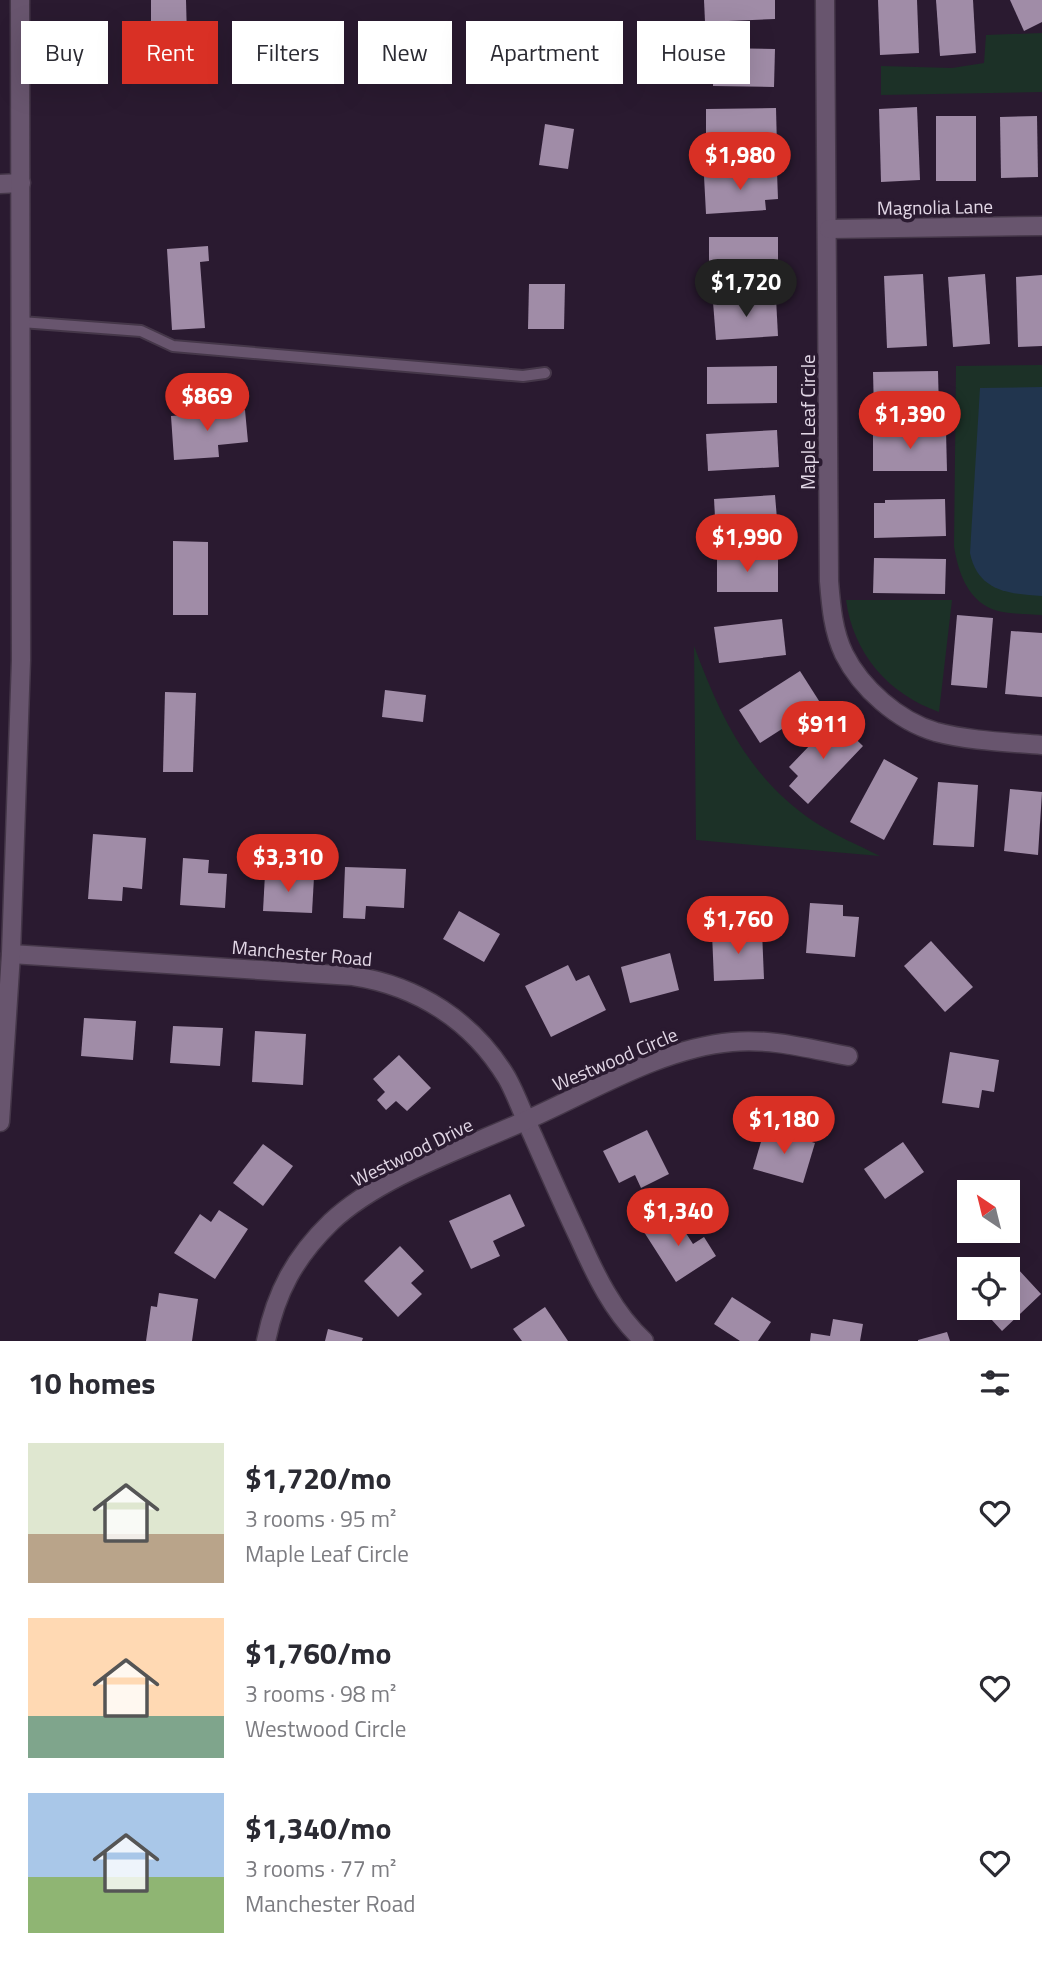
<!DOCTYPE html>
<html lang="en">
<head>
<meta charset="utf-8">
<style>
	:root { --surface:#fff; --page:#f2f2f3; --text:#2b2b33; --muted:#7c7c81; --accent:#d93025 }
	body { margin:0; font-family:"Titillium Web",sans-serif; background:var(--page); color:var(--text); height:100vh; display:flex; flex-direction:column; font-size:26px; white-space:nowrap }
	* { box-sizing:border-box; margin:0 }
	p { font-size:23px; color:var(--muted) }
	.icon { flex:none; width:38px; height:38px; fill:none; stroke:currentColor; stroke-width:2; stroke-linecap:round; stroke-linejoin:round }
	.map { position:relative; height:1341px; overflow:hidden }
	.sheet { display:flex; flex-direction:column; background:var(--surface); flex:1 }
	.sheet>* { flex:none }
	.banner { position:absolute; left:21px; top:21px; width:1001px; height:63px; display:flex; gap:14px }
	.needle { width:46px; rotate:325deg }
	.buttons { position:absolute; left:957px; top:1180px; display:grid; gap:14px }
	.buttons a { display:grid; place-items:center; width:63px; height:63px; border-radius:0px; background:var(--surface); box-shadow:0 7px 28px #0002; font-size:35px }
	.price { position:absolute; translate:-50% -60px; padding:0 16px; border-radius:24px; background:var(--accent); color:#fff; font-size:23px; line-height:46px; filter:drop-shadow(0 2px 4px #0008) }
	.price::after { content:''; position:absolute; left:50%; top:42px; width:21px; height:16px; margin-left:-10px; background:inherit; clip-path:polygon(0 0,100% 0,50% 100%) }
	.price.current { background:#222; color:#fff }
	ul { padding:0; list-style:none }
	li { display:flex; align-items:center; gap:21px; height:175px; padding:0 28px }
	li span { display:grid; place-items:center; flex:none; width:196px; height:140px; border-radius:0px; color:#555 }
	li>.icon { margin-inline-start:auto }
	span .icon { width:84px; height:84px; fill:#fffc; stroke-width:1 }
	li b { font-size:30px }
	h2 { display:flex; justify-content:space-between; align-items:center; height:84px; padding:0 28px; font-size:30px }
	.chip { padding:0 24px; border-radius:0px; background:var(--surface); box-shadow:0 7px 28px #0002; font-size:24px; line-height:63px }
	.chip.current { background:var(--accent); color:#fff }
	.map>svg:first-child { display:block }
</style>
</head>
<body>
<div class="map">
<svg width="1042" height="1341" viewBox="0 0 1042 1341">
	<rect width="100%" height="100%" fill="#2a1a30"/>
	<g fill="#1c3127">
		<path d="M1042,33V92L881,95V66L952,68L984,63L986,35Z"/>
		<path d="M1042,365V615C1028,614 1011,614 998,611C968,603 958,572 954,546L956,366Z"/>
		<path d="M846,600H952L939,712C888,694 853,653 846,600Z"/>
		<path d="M694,646C721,718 748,776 813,821C834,835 858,845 880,856L696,840Z"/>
	</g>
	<path fill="#21354e" d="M1042,387V596C1010,594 978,592 970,553L980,388Z"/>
	<g fill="#a08ca7">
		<path d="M151,0H186L187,37L151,38Z"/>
		<path d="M704,0H775V19L705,22Z"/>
		<path d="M878,0H917L919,53L880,55Z"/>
		<path d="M936,0H973L976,53L940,56Z"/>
		<path d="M1010,0H1042V22L1024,31Z"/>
		<path d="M714,48L775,49L774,87L713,86Z"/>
		<path d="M917,107L920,180L881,182L879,109Z"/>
		<path d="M776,108L777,148L706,149V109Z"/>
		<rect x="936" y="116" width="40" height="65"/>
		<path d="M1037,116L1038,177L1001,178L1000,117Z"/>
		<path d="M545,124L574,129L568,169L539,165Z"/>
		<path d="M777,172L778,199L765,200L766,210L706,214L704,176Z"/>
		<rect x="709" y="237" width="69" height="40"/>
		<path d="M208,246L209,261L200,262L205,328L172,330L167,249Z"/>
		<path d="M923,274L927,346L887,348L884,276Z"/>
		<path d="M985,274L990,344L953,347L948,277Z"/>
		<path d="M1042,275V346L1018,347L1016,277Z"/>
		<path d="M529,284H565L564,329H528Z"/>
		<path d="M776,298L778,336L716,340L713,302Z"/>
		<path d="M777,366V403L707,404V367Z"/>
		<path d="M938,371L939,411L874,412L873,372Z"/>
		<path d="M245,410L248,442L218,445L219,457L174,460L171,416Z"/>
		<path d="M777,430L779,467L708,471L706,434Z"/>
		<path d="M873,431H946L947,471H873Z"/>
		<path d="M775,495L778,531L716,535L714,499Z"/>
		<path d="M945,499L946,536L874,538V503H885V500Z"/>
		<path d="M173,541L208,542V615H173Z"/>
		<path d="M717,556L778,557V592H717Z"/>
		<path d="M874,558L946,559L945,594L873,593Z"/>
		<path d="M957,615L993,618L987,688L951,685Z"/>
		<path d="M782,619L786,655L719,663L714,627Z"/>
		<path d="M1011,631L1042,633V697L1005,694Z"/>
		<path d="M800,671L821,704L760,743L739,710Z"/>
		<path d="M385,690L426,695L423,722L382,717Z"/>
		<path d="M165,692L196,693L193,772H163Z"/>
		<path d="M835,719L863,746L808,804L789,786L798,776L789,767Z"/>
		<path d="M884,759L918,778L884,840L850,822Z"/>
		<path d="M938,782L978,785L974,847L933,845Z"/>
		<path d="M1010,789L1042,792L1038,855L1004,851Z"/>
		<path d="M93,834L146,838L142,889L123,887L122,901L88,899Z"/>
		<path d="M183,858L209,860L208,873L227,874L225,908L180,905Z"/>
		<path d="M345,867L406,869L404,908L366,906L365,919L343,918Z"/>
		<path d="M265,874L314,877L312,913L263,911Z"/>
		<path d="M810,903L843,905V916L859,917L855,957L806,953Z"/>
		<path d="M459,911L500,934L484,962L443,939Z"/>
		<path d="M762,931L764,979L714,981L712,933Z"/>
		<path d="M931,941L973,987L945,1012L904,966Z"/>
		<path d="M670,953L679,990L630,1003L621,967Z"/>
		<path d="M568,965L576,981L589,975L606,1010L551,1037L525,986Z"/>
		<path d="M84,1018L136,1021L133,1060L81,1056Z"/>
		<path d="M173,1026L223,1028L220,1066L170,1063Z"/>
		<path d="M255,1031L306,1034L303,1085L252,1082Z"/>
		<path d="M950,1052L999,1060L994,1092L982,1090L979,1108L942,1103Z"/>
		<path d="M399,1055L431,1088L407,1111L396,1101L386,1110L377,1100L385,1092L373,1079Z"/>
		<path d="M765,1128L815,1143L803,1183L753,1169Z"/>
		<path d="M647,1130L669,1174L641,1188L635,1175L619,1183L603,1151Z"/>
		<path d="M903,1142L924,1172L885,1199L864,1169Z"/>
		<path d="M263,1144L293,1166L263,1206L233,1183Z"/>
		<path d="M510,1194L525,1226L493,1241L500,1256L471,1269L449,1221Z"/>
		<path d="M219,1210L248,1229L215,1279L174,1253L200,1214L211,1222Z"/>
		<path d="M673,1213L693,1244L704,1237L716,1256L676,1282L644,1232Z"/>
		<path d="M400,1246L424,1271L411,1283L422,1294L398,1317L364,1281Z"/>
		<path d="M1017,1268L1041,1294L1002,1331L980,1307H1008V1277Z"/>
		<path d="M159,1293L198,1299L192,1341H146L151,1306L157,1307Z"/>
		<path d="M732,1297L771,1322L758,1341H740L714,1324Z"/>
		<path d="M545,1307L568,1341H522L513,1329Z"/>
		<path d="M833,1319L863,1324L860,1341H810L811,1333L830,1336Z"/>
		<path d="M328,1329L363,1338L362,1341H325Z"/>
		<path d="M947,1332L950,1341H918V1340Z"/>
	</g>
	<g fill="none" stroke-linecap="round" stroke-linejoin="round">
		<g stroke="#453749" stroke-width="14">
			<path id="service" d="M21,322L141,331L173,346L523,376L545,373"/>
		</g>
		<g stroke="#453749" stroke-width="21">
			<g id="minor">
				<path d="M825,0L829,581C831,606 833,631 844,654C861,688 898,721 936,732C970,741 1007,742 1042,745"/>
				<path d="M0,184L21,183"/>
				<path d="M829,229L1042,226"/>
				<path d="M11,954L353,976C418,986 473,1021 507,1078C517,1096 524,1117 533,1136C548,1170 563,1204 579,1238C595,1274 614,1314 644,1341"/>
				<path d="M266,1341C276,1292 295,1257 331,1222C381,1175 466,1148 529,1119C592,1091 662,1048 732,1042C770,1038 810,1049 848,1056"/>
			</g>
		</g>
		<g stroke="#453749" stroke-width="21">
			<path id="tertiary" d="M0,1122L11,954L21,660L20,0"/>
		</g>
		<use href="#service" stroke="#68556e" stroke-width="10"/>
		<use href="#minor" stroke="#68556e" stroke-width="18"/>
		<use href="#tertiary" stroke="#68556e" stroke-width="18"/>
	</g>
	<g text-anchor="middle" stroke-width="7" stroke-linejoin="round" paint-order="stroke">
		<g font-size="19" fill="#e2d7e6" stroke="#2a1a30">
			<text transform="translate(935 207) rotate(-1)" y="7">Magnolia Lane</text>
			<text transform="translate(808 422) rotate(-90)" y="7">Maple Leaf Circle</text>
			<text transform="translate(302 953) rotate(5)" y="7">Manchester Road</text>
			<text transform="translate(615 1059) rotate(-23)" y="7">Westwood Circle</text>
			<text transform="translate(412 1152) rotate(-26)" y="7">Westwood Drive</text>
		</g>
	</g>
</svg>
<div class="buttons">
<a><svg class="needle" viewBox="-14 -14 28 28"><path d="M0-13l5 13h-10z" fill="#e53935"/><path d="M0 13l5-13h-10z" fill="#7c7c81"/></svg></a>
<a><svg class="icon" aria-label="locate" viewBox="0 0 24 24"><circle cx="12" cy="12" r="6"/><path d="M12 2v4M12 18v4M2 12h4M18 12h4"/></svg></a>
</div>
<b class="price" style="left:740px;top:192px">$1,980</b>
<b class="price current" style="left:746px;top:319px">$1,720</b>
<b class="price" style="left:207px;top:433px">$869</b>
<b class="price" style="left:910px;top:451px">$1,390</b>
<b class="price" style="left:747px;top:574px">$1,990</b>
<b class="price" style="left:823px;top:761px">$911</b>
<b class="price" style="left:288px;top:894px">$3,310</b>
<b class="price" style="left:738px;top:956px">$1,760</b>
<b class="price" style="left:784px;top:1156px">$1,180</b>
<b class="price" style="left:678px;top:1248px">$1,340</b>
<div class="banner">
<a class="chip">Buy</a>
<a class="chip current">Rent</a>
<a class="chip">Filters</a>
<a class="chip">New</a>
<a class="chip">Apartment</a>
<a class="chip">House</a>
</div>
</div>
<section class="sheet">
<h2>10 homes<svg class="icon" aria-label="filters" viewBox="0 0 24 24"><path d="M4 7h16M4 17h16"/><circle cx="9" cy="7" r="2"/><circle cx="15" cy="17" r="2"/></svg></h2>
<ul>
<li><span style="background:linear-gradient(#dfe7d0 65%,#b9a48a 0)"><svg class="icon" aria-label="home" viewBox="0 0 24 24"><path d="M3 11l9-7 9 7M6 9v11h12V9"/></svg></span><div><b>$1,720/mo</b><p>3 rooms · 95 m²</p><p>Maple Leaf Circle</p></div><svg class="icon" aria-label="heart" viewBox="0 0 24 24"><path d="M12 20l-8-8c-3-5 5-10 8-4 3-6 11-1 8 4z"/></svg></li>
<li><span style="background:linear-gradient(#ffd9b3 70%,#7fa58c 0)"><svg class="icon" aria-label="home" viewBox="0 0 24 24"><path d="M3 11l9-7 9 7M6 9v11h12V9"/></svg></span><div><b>$1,760/mo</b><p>3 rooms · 98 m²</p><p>Westwood Circle</p></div><svg class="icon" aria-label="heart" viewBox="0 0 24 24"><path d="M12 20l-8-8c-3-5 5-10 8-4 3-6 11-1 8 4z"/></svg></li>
<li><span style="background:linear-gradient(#a9c7e8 60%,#8fb573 0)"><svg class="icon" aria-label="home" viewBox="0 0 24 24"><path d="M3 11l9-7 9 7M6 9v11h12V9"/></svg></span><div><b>$1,340/mo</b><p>3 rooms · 77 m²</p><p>Manchester Road</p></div><svg class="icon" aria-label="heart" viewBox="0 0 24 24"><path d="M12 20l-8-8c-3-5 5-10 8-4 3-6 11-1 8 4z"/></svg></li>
</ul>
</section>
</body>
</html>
